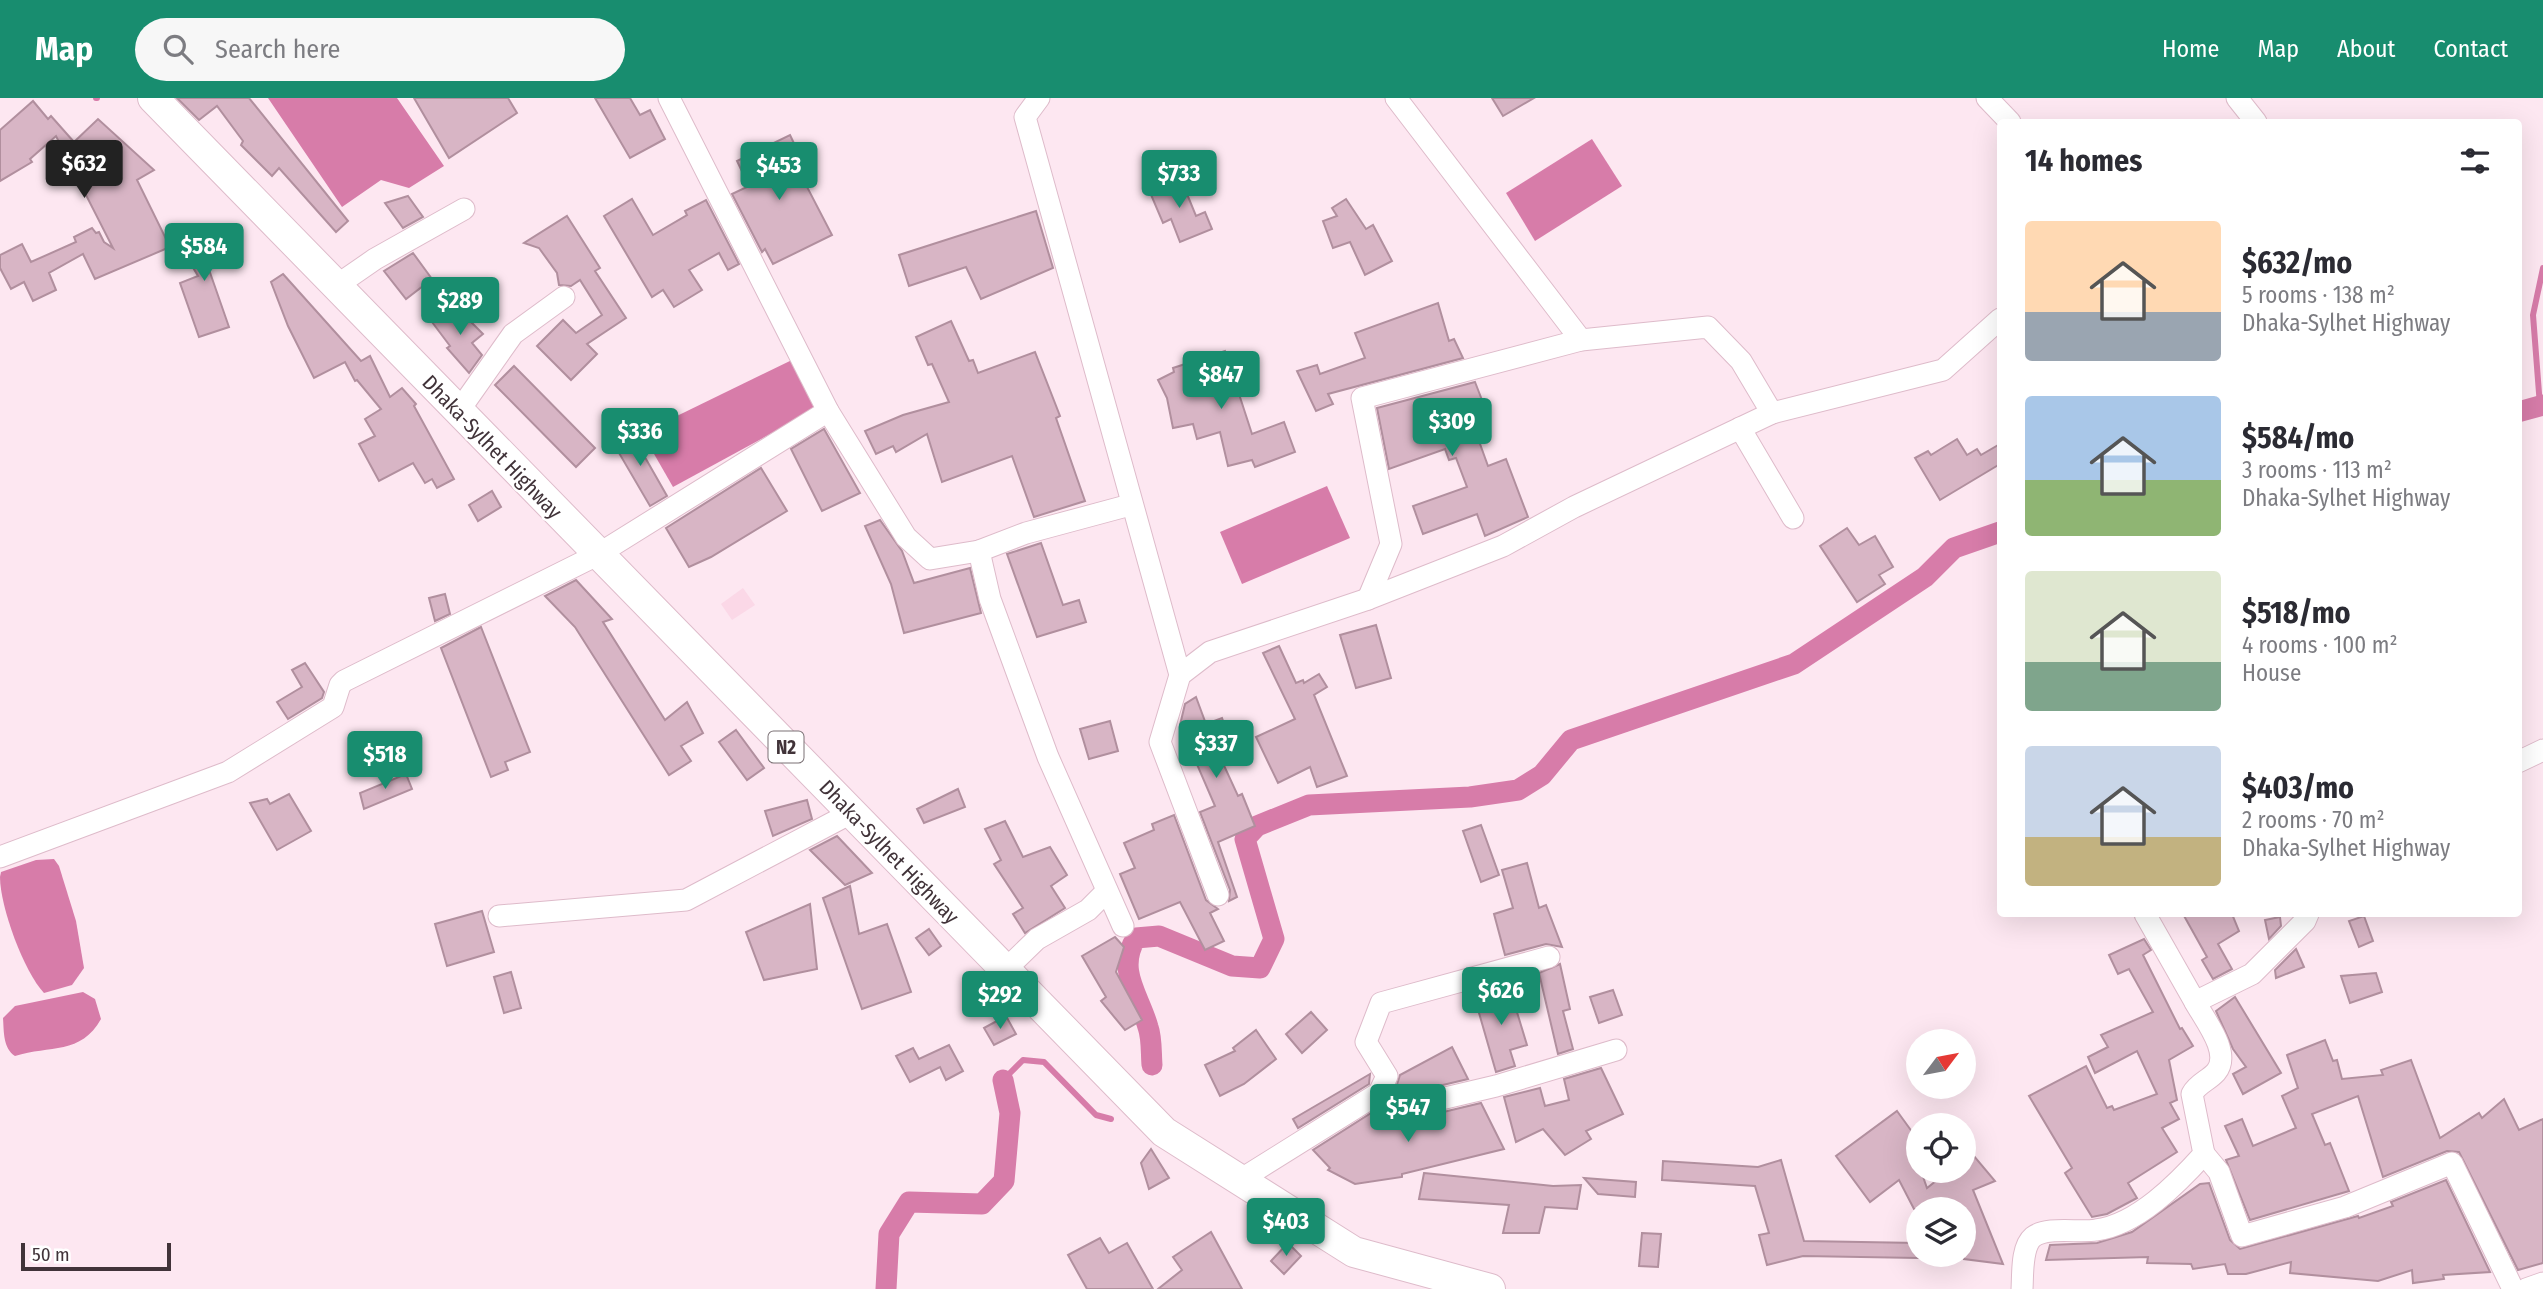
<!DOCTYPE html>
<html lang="en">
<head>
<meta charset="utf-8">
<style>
	:root { --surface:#fff; --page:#f7f7f7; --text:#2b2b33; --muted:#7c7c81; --accent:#188d6f }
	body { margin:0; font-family:"Fira Sans Condensed",sans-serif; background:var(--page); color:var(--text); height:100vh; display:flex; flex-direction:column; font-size:26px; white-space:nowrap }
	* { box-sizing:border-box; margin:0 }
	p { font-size:23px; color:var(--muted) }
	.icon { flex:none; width:38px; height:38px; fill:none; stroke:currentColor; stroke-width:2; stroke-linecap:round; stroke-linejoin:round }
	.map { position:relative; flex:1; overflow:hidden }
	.sheet { position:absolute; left:1997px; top:21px; width:525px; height:798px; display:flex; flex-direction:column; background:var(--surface); border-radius:7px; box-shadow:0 7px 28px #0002 }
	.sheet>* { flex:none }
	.needle { width:46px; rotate:58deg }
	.tools { position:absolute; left:1906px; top:931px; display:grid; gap:14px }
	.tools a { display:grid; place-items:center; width:70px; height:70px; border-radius:50%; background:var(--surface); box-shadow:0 7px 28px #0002; font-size:35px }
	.scale { position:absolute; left:21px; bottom:18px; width:150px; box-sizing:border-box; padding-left:7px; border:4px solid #413339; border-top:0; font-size:19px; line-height:24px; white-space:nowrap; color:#413339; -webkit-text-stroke:5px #fff; paint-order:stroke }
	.price { position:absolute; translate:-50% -60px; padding:0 16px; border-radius:7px; background:var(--accent); color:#fff; font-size:23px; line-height:46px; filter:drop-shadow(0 2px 4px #0008) }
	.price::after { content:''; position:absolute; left:50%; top:42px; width:21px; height:16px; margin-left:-10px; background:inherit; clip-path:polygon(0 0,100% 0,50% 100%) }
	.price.selected { background:#222; color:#fff }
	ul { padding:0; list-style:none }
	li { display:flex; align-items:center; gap:21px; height:175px; padding:0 28px }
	li span { display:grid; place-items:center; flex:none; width:196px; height:140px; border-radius:7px; color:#555 }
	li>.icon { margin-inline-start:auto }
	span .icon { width:84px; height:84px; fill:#fffc; stroke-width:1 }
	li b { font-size:30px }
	h2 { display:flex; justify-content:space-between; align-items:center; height:84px; padding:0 28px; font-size:30px }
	header { display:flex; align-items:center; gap:42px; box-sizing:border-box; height:98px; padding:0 35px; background:var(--accent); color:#fff }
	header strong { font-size:33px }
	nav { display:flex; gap:38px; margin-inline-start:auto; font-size:24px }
	.search { width:490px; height:63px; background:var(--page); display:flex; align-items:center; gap:18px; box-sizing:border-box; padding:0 24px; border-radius:38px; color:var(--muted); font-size:26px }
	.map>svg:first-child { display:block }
</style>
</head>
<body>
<header>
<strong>Map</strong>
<div class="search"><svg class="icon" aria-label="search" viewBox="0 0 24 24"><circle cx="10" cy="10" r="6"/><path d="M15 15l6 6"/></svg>Search here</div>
<nav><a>Home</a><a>Map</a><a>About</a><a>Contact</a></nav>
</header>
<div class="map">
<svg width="2543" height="1191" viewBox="0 0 2543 1191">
	<rect width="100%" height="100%" fill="#fde7f1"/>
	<path fill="#fbd8e7" d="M743,490L755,507L732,522L721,506Z"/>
	<g fill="#d77ca9">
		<path d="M268,0H397L444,68L409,90L381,82L342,109Z"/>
		<path d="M1592,41L1622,88L1535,143L1506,95Z"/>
		<path d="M794,261L818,310L673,389L642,335Z"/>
		<path d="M1327,388L1350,440L1242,486L1220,434Z"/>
		<path d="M54,761L59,768L76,823L84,870L72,887L44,895C24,874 0,809 0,779L1,774L36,762Z"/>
		<path d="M83,894L95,901L101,921C81,957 50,947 15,958C3,950 4,934 3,920L15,908Z"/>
	</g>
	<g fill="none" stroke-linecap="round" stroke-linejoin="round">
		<g stroke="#d77ca9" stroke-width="6">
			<path d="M96,0H97"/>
			<path d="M2540,308L2533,217L2543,170"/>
			<path d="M1003,982L1023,962L1044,964L1096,1017L1111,1021"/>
		</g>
		<g stroke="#d77ca9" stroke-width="21">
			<path d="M2518,314L2543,307"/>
			<path d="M1152,967C1151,955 1152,940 1148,929C1139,897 1116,872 1136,840L1159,838L1232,868L1260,870L1274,841L1245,741L1257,728L1309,707L1470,699L1518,692L1542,677L1571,642L1794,566L1925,479L1954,450L2000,434"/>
			<path d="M886,1191L889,1136L909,1104L982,1106L1004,1083L1010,1015L1003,982"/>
		</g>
	</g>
	<g fill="#d8b5c5" stroke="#b18f9e" stroke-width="2">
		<path d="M177,0H249L348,123L336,134L279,70L272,78L241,47L243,43L217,8L199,22Z"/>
		<path d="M414,0H508L517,15L449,60Z"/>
		<path d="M595,0H630L640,17L650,12L665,41L630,60Z"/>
		<path d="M1492,0H1534L1503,18Z"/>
		<path d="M33,3L48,21L51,18L74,44L98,21L154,72L137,82L170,149L95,181L83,156L49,175L56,192L33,203L24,184L11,191L0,170V157L22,146L31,164L76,144L74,139L92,130L96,135L99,134L104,144L113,150L56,38L30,61L32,64L0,83V32Z"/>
		<path d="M790,37L800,58L793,62L832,137L773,166L765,151L762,154L732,96L749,88L737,63Z"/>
		<path d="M1180,79L1196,118L1205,114L1212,131L1180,144L1171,121L1163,125L1149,92Z"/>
		<path d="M408,98L423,119L403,130L385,105Z"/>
		<path d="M632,101L653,137L687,117L685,113L706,102L739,166L728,172L719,155L689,172L702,192L674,209L663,192L652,199L604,118Z"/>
		<path d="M1346,101L1366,131L1373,127L1392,163L1365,177L1350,144L1333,150L1323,123L1337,118L1332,110Z"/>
		<path d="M1036,113L1053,170L981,201L966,169L909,188L899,157Z"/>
		<path d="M567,118L600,170L595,173L626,220L587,246L597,256L571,282L537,248L563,222L576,235L602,217L580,182L571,188L559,187L557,175L539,150L524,145Z"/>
		<path d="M211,127L226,151L206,163L229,229L199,239L180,185L198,178L179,146Z"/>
		<path d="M413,155L432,181L406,201L384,173Z"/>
		<path d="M283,176L361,263L370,258L390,299L402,290L416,306L414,308L454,381L437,390L432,381L425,385L413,365L379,383L359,346L375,338L365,321L381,311L357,282L355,283L345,264L314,280L288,228L271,184Z"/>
		<path d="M1438,205L1449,243L1454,241L1463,260L1328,296L1333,306L1316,313L1297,273L1317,267L1320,276L1365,260L1355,235Z"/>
		<path d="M454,207L483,236L472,245L482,257L469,275L447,250L450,248L432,224Z"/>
		<path d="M951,223L969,263L973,262L978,275L1035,254L1060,318L1056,320L1085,403L1034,419L1012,358L942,384L927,336L896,354L893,348L876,356L865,333L903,317L949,304L932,266L928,267L916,239Z"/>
		<path d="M1225,253L1252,336L1284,324L1295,354L1255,369L1252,362L1228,368L1220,334L1197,341L1193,326L1173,330L1167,300L1158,282L1174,274L1173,270Z"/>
		<path d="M514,268L595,350L576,369L495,287Z"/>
		<path d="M1475,284L1487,315L1471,321L1488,368L1506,361L1528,419L1485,438L1477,416L1423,436L1413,408L1467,389L1456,360L1449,362L1445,351L1389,371L1377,310Z"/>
		<path d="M824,331L860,395L822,413L791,351Z"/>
		<path d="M630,333L667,398L650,408L612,343Z"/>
		<path d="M1957,341L1967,357L1977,351L1981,357L2000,346V366L1940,402L1915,360L1928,353L1931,357Z"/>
		<path d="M761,370L787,413L711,459L689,469L666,430Z"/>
		<path d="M492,393L501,409L478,423L469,407Z"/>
		<path d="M880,422L902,453L914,485L970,470L981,515L904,535L891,486L865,428Z"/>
		<path d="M1847,430L1859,447L1875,438L1893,469L1879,477L1885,486L1857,504L1820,448Z"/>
		<path d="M1041,445L1063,507L1079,502L1086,524L1037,539L1007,456Z"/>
		<path d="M576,482L612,521L603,524L665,622L687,604L703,635L681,648L691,663L669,677L575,529L545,498Z"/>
		<path d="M445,496L450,516L435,523L429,500Z"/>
		<path d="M1376,527L1391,580L1356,590L1340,537Z"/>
		<path d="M481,529L530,654L505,664L508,672L491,679L441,550Z"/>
		<path d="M1279,548L1296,585L1303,582L1304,585L1319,576L1327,589L1314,597L1347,678L1317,689L1310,669L1278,685L1256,639L1295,621L1263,555Z"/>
		<path d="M305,565L324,594L322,600L288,621L277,604L302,589L292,572Z"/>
		<path d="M1196,599L1206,626L1222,620L1235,655L1221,661L1238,698L1242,696L1255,728L1218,744L1237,799L1229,803L1230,792L1200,714L1215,708L1180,627L1185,606Z"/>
		<path d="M1110,623L1118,653L1089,661L1080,631Z"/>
		<path d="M736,632L764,670L747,682L719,644Z"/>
		<path d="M406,676L412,691L364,711L360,695Z"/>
		<path d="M958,691L965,709L924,725L917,711Z"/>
		<path d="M289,696L311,733L277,752L250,705L267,701L270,706Z"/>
		<path d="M807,702L812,721L773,738L765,713Z"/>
		<path d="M1174,717L1206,802L1218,811L1210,815L1224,843L1205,852L1180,804L1139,821L1120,776L1135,770L1124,745L1154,732L1152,726Z"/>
		<path d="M1005,723L1023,759L1050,749L1067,777L1051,788L1065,810L1025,835L1013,816L1023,810L994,766L1001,762L985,731Z"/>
		<path d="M1481,727L1499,777L1481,784L1463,733Z"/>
		<path d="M837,738L872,775L845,787L810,752Z"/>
		<path d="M1527,765L1539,810L1546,807L1562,849L1546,846L1505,857L1494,816L1513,810L1502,772Z"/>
		<path d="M850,788L859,836L887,826L911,894L862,911L823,800Z"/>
		<path d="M810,806L817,871L764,882L746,834Z"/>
		<path d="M482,813L494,854L447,868L435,826Z"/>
		<path d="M2183,816H2232L2239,833L2218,846L2232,871L2213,881L2202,862L2207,859Z"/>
		<path d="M2364,818L2373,843L2359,849L2349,823Z"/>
		<path d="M2280,819L2281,828L2269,841L2265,822Z"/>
		<path d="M929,831L941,848L929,857L916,840Z"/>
		<path d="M1115,839L1124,849L1116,874L1142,922L1125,932L1101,903L1106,899L1082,858Z"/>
		<path d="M2144,841L2151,852L2143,857L2180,931L2182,930L2193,948L2169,962L2177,1002L2170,1005L2179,1021L2162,1030L2177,1054L2128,1085L2137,1100L2107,1116L2092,1119L2065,1075L2072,1070L2029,998L2086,968L2107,1010L2112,1008L2114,1012L2157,996L2137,953L2095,975L2088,959L2108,949L2101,937L2153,914L2129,871L2118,876L2109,857Z"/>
		<path d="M2296,851L2304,869L2276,880L2275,872Z"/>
		<path d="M1560,866L1570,911L1563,913L1573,951L1558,956L1539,875Z"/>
		<path d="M511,874L521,910L504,915L494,879Z"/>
		<path d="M2376,875L2382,894L2350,905L2341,878Z"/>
		<path d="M1509,888L1527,947L1510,952L1515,968L1496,974L1475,901Z"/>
		<path d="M1613,892L1622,917L1599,925L1590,899Z"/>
		<path d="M2235,899L2281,975L2243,996L2233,976L2246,969L2233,951L2216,913Z"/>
		<path d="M1311,914L1327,932L1302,955L1286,936Z"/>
		<path d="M1006,918L1016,936L994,947L984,930Z"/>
		<path d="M1256,932L1276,961L1244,986L1220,998L1205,967L1235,953L1233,950Z"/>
		<path d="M2325,942L2333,963L2337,962L2342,981L2383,977L2381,972L2411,962L2440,1040L2479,1015L2482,1020L2504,1001L2519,1032L2543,1021V1165L2518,1172L2459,1054L2447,1053L2383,1079L2358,998L2312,1016L2325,1047L2330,1045L2349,1093L2250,1122L2226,1062L2239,1058L2225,1028L2242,1021L2253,1048L2296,1030L2282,998L2298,990L2287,957Z"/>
		<path d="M949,947L963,973L946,982L940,969L910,984L896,958L913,950L919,961Z"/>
		<path d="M1452,949L1468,981L1405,996L1396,990L1400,977Z"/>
		<path d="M1601,970L1623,1016L1586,1033L1591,1041L1565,1057L1543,1031L1516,1044L1504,999L1540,990L1545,1008L1569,1002L1564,981Z"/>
		<path d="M1370,976L1369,986L1298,1030L1293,1021Z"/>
		<path d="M1481,1005L1504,1051L1402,1076V1079L1355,1086L1328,1072L1330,1070L1313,1052L1379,1010L1396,1021L1406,1023Z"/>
		<path d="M1897,1013L1918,1042V1073H1921L1927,1090L1946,1075L1964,1073V1065L1974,1058L1995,1083L1973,1092L2003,1166L1964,1161V1111H1914L1899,1082L1870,1104L1836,1058Z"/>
		<path d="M1151,1051L1169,1080L1149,1091L1141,1065Z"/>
		<path d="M1781,1062L1804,1143L1918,1145V1160L1803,1158L1767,1167L1759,1137L1769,1135L1755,1088L1662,1082L1663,1063L1758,1069Z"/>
		<path d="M1424,1075L1553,1088L1581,1087L1577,1111L1545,1109L1539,1135H1503L1509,1107L1419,1101Z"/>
		<path d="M1584,1080L1636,1084L1635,1099L1598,1096Z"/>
		<path d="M2446,1082L2490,1174L2443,1177L2444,1181L2413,1185L2412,1172L2378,1183L2290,1175L2291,1164L2246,1176H2228L2225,1166L2193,1171L2191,1166L2147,1165L2148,1159L2046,1162L2050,1147L2097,1145L2132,1134L2200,1086L2209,1085L2230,1142L2240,1151L2358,1118L2359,1120L2393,1108L2391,1104Z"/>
		<path d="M1211,1134L1242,1191H1158L1182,1172L1173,1159Z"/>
		<path d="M1642,1135L1661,1136L1658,1169L1639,1168Z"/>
		<path d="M1100,1140L1109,1155L1127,1145L1153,1191H1087L1068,1157Z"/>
		<path d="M1288,1145L1301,1158L1284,1176L1271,1163Z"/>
	</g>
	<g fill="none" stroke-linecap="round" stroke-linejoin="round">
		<g stroke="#debbca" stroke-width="23">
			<g id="minor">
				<path d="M1039,0L1025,19L1180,577"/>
				<path d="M1396,0L1581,242"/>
				<path d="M1987,0L2010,24"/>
				<path d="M2237,0L2256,24"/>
				<path d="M336,188L375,161L464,111"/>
				<path d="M828,313L906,439L930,461L979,453L1026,435L1130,407"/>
				<path d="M458,314L513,236L564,199"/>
				<path d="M1740,330L1793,420"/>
				<path d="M979,453L990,501L1048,659L1123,828"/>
				<path d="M1368,501L1391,446L1362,300L1581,242L1708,229L1741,263L1772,315"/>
				<path d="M2518,664L2543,652"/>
				<path d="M0,759L228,674L333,609L340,587L344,583L597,457L828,313L669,0"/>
				<path d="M1218,797L1160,644L1180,577L1210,554L1368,501L1503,448L1574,409L1772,315L1943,272L2000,221"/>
				<path d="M2145,816L2195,904"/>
				<path d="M499,818L686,802L851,715"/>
				<path d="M1004,873L1037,841L1088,812L1107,793"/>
				<path d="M1379,995L1387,978L1366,944L1381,905L1549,859"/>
				<path d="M2204,1056L2219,1074L2242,1138L2345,1109L2452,1065L2513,1191"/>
				<path d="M1240,1082L1379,995L1403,1010L1496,988L1616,952"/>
				<path d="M2022,1191C2023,1177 2021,1149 2033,1139C2047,1128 2079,1135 2096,1132C2137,1127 2178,1085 2204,1056L2192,996C2198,985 2208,983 2216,974C2232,955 2204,921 2195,904L2252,876L2305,823L2308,816"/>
				<path d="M2526,1191L2543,1185"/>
			</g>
		</g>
		<g stroke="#debbca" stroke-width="32">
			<path id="highway" d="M153,0L1164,1034L1354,1154L1490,1191"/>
		</g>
		<use href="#minor" stroke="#fff" stroke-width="21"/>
		<use href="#highway" stroke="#fff" stroke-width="30"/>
	</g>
	<g text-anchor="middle" stroke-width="5" stroke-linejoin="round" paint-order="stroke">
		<rect fill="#fff" stroke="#7a7074" stroke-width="2" x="768.5" y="633.5" width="35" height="31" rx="5"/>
		<g font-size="19" font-weight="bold" fill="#413339">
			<text x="786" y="656">N2</text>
		</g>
		<g font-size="21" fill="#413339" stroke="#fff">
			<text transform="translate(492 349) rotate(46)" y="7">Dhaka-Sylhet Highway</text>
			<text transform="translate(889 754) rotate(46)" y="7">Dhaka-Sylhet Highway</text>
		</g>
	</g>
</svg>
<div class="tools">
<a><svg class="needle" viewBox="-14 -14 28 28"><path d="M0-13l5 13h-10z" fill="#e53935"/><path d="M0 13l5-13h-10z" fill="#7c7c81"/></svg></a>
<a><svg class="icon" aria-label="locate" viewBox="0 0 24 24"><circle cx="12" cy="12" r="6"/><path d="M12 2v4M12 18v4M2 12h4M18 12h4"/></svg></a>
<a><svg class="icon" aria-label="layers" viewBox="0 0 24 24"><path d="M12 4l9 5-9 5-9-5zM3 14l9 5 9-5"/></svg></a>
</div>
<div class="scale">50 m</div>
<b class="price selected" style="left:84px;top:102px">$632</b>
<b class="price" style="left:779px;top:104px">$453</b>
<b class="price" style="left:1179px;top:112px">$733</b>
<b class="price" style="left:204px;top:185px">$584</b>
<b class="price" style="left:460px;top:239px">$289</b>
<b class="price" style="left:1221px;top:313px">$847</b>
<b class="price" style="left:1452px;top:360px">$309</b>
<b class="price" style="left:640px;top:370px">$336</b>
<b class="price" style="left:1216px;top:682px">$337</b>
<b class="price" style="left:385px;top:693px">$518</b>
<b class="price" style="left:1501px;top:929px">$626</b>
<b class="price" style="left:1000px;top:933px">$292</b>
<b class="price" style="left:1408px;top:1046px">$547</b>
<b class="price" style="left:1286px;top:1160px">$403</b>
<section class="sheet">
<h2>14 homes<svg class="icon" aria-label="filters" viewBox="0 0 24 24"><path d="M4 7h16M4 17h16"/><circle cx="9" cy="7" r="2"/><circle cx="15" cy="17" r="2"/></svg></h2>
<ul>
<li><span style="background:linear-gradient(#ffd9b3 65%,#9aa5b1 0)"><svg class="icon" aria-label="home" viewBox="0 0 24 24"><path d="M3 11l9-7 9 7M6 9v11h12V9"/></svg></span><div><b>$632/mo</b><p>5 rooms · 138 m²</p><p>Dhaka-Sylhet Highway</p></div></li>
<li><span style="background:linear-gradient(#a9c7e8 60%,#8fb573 0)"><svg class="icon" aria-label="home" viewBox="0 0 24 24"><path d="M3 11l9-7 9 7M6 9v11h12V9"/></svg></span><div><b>$584/mo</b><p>3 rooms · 113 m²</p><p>Dhaka-Sylhet Highway</p></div></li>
<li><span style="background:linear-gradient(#dfe7d0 65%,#7fa58c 0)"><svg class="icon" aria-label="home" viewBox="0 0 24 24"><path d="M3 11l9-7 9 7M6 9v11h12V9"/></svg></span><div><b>$518/mo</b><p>4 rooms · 100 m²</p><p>House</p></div></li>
<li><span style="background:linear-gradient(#c9d6e8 65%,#c2b280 0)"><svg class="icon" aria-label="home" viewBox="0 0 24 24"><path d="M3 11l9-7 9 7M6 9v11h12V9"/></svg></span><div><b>$403/mo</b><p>2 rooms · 70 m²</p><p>Dhaka-Sylhet Highway</p></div></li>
</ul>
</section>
</div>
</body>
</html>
